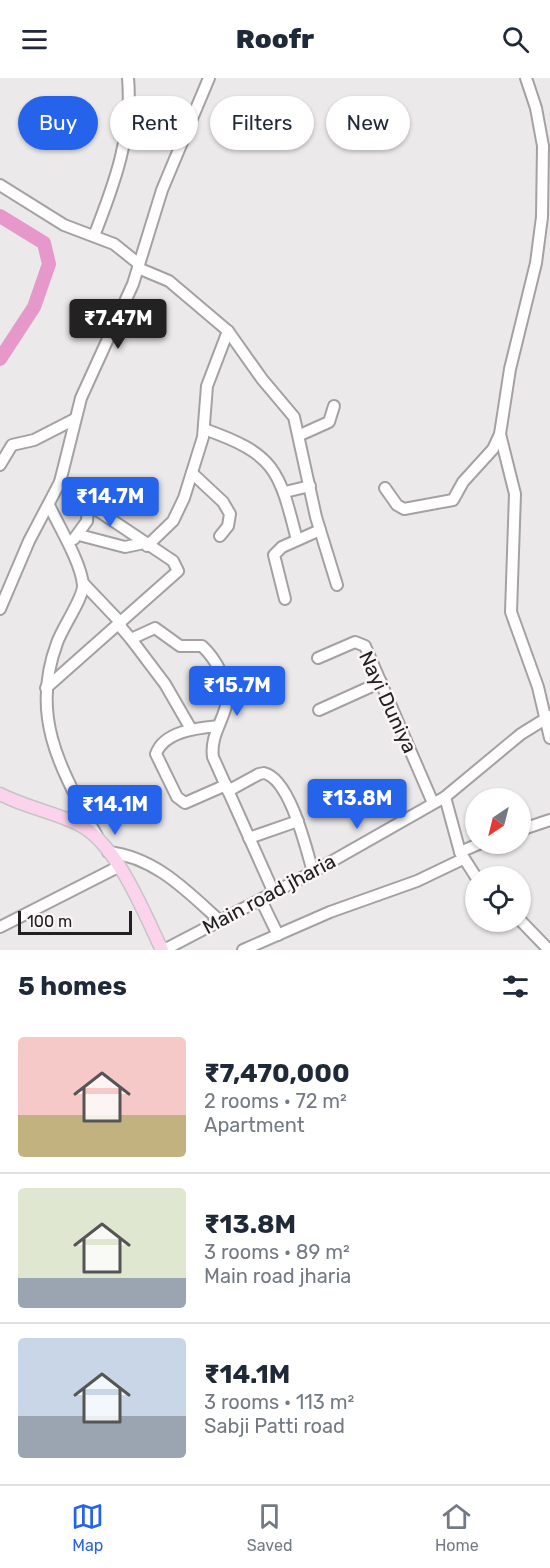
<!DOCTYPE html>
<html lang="en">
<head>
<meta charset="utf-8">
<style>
	:root { --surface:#fff; --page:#f2f2f3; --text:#1f2937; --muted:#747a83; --line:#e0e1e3; --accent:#2563eb }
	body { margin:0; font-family:Rubik,sans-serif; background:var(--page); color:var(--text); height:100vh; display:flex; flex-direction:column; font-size:22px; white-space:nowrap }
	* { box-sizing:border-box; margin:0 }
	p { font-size:20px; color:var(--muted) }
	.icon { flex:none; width:33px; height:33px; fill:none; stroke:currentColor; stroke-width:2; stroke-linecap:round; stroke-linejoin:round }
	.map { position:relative; height:872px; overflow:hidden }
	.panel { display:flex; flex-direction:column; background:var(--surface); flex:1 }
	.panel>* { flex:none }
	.hud { position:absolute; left:18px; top:18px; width:514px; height:54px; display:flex; gap:12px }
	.needle { width:39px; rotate:215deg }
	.controls { position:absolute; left:465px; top:710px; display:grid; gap:12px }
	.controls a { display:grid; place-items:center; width:66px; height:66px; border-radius:50%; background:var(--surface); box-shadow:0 2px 4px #0004; font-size:30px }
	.scale { position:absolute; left:18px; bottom:15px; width:114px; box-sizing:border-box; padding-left:6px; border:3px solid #222121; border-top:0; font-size:16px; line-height:21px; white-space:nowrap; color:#222121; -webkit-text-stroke:4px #faf6f8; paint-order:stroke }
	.price { position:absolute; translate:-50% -51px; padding:0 14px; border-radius:6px; background:var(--accent); color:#fff; font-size:20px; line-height:39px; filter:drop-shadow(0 2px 3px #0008) }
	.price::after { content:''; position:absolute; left:50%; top:36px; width:18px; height:14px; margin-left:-9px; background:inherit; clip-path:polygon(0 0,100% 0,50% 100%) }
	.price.selected { background:#222; color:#fff }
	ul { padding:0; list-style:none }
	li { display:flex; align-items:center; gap:18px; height:150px; padding:0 18px }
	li+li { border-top:2px solid var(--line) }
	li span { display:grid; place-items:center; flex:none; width:168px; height:120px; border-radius:6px; color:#555 }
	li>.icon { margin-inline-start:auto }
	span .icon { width:72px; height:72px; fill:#fffc; stroke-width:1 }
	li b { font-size:26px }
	h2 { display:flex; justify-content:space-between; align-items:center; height:72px; padding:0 18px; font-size:26px }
	.pill { padding:0 21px; border-radius:27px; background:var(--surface); box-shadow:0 2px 4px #0004; font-size:21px; line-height:54px }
	.pill.selected { background:var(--accent); color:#fff }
	header { display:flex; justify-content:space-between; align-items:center; height:78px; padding:0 18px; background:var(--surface); font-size:27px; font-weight:800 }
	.menu { display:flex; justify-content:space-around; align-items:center; height:84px; border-top:2px solid var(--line); background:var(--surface); font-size:16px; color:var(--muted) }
	.menu a { display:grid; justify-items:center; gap:3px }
	.menu .selected { color:var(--accent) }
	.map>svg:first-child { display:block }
</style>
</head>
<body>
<header><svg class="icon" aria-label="menu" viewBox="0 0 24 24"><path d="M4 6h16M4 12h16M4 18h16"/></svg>Roofr<svg class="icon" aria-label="search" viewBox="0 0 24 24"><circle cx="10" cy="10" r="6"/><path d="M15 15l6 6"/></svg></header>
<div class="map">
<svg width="550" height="872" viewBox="0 0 550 872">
	<rect width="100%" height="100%" fill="#ece9eb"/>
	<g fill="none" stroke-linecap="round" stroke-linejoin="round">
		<path stroke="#e698cb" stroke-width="14" d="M0,138L44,165L49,186L34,229L0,281"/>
		<g stroke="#a5a1a3" stroke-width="14">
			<g id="minor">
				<path d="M0,107L64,147L114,166L139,186"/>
				<path d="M94,158C114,107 133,56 128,0"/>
				<path d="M138,190L169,203L228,253L262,301L294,339L316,439L337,507"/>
				<path d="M204,351C275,376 279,391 297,462"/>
				<path d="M500,356L515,416L511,534L538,609L550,660"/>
				<path d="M300,357L329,344L334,328"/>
				<path d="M0,387L12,367L34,362L75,341"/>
				<path d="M192,395L223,424L230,436L228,448L220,458"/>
				<path d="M385,410L397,427L404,431L453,422L463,404L493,371L500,356L510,291L536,185L542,139L543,68L536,30L526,0"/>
				<path d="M285,414L310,408"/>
				<path d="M49,427C59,449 81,484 83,507C84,519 62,550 57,565C29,640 62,693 97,758"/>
				<path d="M79,457L125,469L144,465"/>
				<path d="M74,461L87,443L88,427"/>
				<path d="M147,468L173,443L184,420L203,359L207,308L228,253"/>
				<path d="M83,505L121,545"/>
				<path d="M285,521L274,477L282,469L320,452"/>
				<path d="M0,531L29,463L60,404L81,320L133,206L162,112L209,0"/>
				<path d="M119,547L131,561L155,550L180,568H202C214,579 231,606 227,624C223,644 210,658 213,679L274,815"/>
				<path d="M131,561L165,606L191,651"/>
				<path d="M318,580L355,564L365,568L433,725"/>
				<path d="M46,610L178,493L173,483L79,420L60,404"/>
				<path d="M319,632L381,604"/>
				<path d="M218,648C198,650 164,653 156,676L177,719L185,725L226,707"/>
				<path d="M228,713L259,696L264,695C290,701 306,770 313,794"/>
				<path d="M445,719L460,774L476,799"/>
				<path d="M520,752L550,742"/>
				<path d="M249,760L298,743"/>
				<path d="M108,774C155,779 187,813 220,843"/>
				<path d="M460,774L481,765"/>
				<path d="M261,822L278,857"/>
				<path d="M520,842L549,872"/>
				<path d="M0,849L118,789"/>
				<path d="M164,872L313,794L445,719L521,656L550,638"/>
				<path d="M243,872L330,834L417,803L463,781"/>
			</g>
		</g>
		<g stroke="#c6c5c5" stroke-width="15">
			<path id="major" d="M0,716C25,729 53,734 78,746C117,765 144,835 162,872"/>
		</g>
		<use href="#minor" stroke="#fff" stroke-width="10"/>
		<use href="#major" stroke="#fbd3ec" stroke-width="12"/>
	</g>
	<g text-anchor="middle" stroke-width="5" stroke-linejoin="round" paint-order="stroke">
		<g font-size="20" fill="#222121" stroke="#faf6f8">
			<text transform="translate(388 624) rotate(65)" y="7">Nayi Duniya</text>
			<text transform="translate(269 816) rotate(-28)" y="7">Main road jharia</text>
		</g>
	</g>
</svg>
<div class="controls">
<a><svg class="needle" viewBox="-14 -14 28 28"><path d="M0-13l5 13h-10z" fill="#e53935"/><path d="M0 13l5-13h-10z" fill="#747a83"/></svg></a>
<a><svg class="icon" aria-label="locate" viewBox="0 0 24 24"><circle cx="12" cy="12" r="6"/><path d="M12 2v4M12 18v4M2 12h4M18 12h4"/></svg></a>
</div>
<div class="scale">100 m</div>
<b class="price selected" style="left:118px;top:272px">₹7.47M</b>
<b class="price" style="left:110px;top:450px">₹14.7M</b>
<b class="price" style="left:237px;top:639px">₹15.7M</b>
<b class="price" style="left:357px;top:752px">₹13.8M</b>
<b class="price" style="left:115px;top:758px">₹14.1M</b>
<div class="hud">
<a class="pill selected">Buy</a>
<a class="pill">Rent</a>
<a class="pill">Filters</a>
<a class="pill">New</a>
</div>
</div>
<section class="panel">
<h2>5 homes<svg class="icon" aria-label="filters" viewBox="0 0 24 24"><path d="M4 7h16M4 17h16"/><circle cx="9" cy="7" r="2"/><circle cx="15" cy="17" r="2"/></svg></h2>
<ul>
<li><span style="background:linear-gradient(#f6c9c9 65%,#c2b280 0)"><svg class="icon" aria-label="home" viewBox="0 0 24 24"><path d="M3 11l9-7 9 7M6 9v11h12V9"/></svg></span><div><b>₹7,470,000</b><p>2 rooms · 72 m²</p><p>Apartment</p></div></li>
<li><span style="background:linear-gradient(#dfe7d0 75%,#9aa5b1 0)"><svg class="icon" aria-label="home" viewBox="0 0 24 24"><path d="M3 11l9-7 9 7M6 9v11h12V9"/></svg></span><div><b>₹13.8M</b><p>3 rooms · 89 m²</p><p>Main road jharia</p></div></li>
<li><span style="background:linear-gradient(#c9d6e8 65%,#9aa5b1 0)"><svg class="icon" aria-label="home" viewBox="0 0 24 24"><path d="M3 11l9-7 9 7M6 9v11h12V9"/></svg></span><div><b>₹14.1M</b><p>3 rooms · 113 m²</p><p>Sabji Patti road</p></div></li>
</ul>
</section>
<nav class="menu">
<a class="selected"><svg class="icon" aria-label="map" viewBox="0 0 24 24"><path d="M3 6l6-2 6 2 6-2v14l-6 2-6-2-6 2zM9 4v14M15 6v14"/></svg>Map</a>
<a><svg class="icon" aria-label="saved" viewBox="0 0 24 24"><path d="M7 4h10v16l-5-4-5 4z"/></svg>Saved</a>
<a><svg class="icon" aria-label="home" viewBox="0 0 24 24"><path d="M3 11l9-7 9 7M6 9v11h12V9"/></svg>Home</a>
</nav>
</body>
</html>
